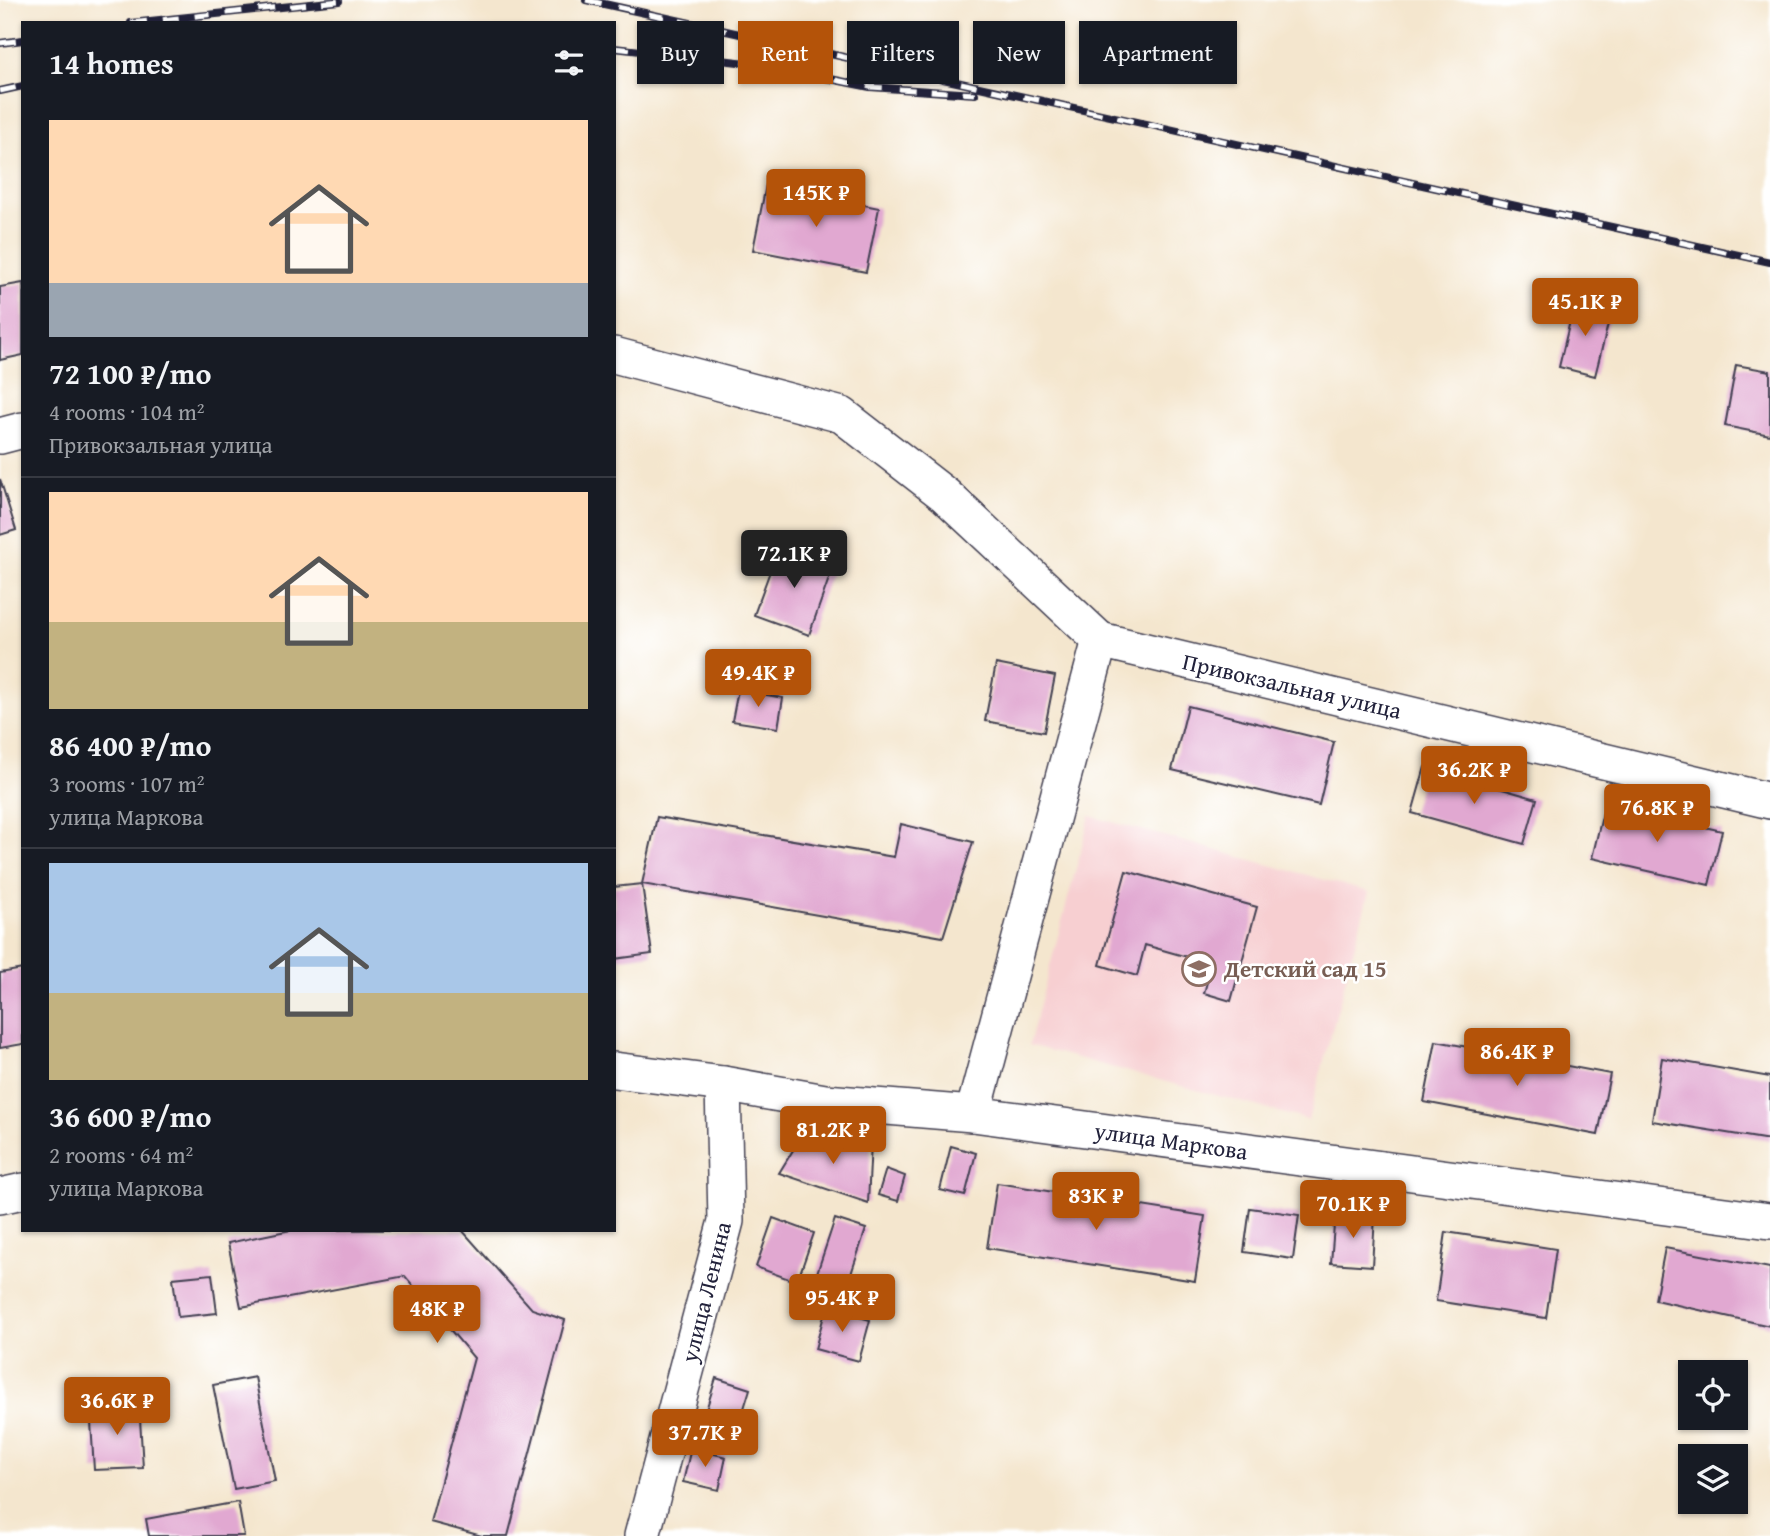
<!DOCTYPE html>
<html lang="en">
<head>
<meta charset="utf-8">
<style>
	:root { --surface:#171b24; --page:#242831; --text:#f1f3f6; --muted:#9ea1a6; --line:#363941; --accent:#b45309 }
	body { margin:0; font-family:"Gentium Book Plus",serif; background:var(--page); color:var(--text); height:100vh; display:flex; flex-direction:column; font-size:26px; white-space:nowrap }
	* { box-sizing:border-box; margin:0 }
	p { font-size:23px; color:var(--muted) }
	.icon { flex:none; width:38px; height:38px; fill:none; stroke:currentColor; stroke-width:2; stroke-linecap:round; stroke-linejoin:round }
	.map { position:relative; flex:1; overflow:hidden }
	.sheet { position:absolute; left:21px; top:21px; width:595px; height:1211px; display:flex; flex-direction:column; background:var(--surface); border-radius:0px; box-shadow:0 2px 5px #0004 }
	.sheet>* { flex:none }
	.banner { position:absolute; left:637px; top:21px; width:665px; height:63px; display:flex; gap:14px }
	.tools { position:absolute; left:1678px; top:1360px; display:grid; gap:14px }
	.tools a { display:grid; place-items:center; width:70px; height:70px; border-radius:0px; background:var(--surface); box-shadow:0 2px 5px #0004; font-size:35px }
	.price { position:absolute; translate:-50% -60px; padding:0 16px; border-radius:7px; background:var(--accent); color:#fff; font-size:23px; line-height:46px; filter:drop-shadow(0 2px 4px #0008) }
	.price::after { content:''; position:absolute; left:50%; top:42px; width:21px; height:16px; margin-left:-10px; background:inherit; clip-path:polygon(0 0,100% 0,50% 100%) }
	.price.selected { background:#222; color:#fff }
	ul { padding:0; list-style:none }
	li { display:grid; align-content:center; gap:14px; height:371px; padding:0 28px }
	li+li { border-top:2px solid var(--line) }
	li span { display:grid; place-items:center; height:217px; border-radius:0px; color:#555 }
	li>.icon { margin-inline-start:auto }
	span .icon { width:126px; height:126px; fill:#fffc; stroke-width:1 }
	li b { font-size:30px }
	h2 { display:flex; justify-content:space-between; align-items:center; height:84px; padding:0 28px; font-size:30px }
	.pill { padding:0 24px; border-radius:0px; background:var(--surface); box-shadow:0 2px 5px #0004; font-size:24px; line-height:63px }
	.pill.selected { background:var(--accent); color:#fff }
	.map>svg:first-child { display:block }
</style>
</head>
<body>
<div class="map">
<svg width="1770" height="1536" viewBox="0 0 1770 1536">
	<rect width="100%" height="100%" fill="#fff"/>
	<filter id="ink" filterUnits="userSpaceOnUse"><feTurbulence type="fractalNoise" baseFrequency=".0143" numOctaves="2"/><feDisplacementMap in="SourceGraphic" scale="14" xChannelSelector="R" yChannelSelector="G"/><feConvolveMatrix kernelMatrix="1 2 1 2 8 2 1 2 1" color-interpolation-filters="sRGB"/></filter>
	<filter id="wash" filterUnits="userSpaceOnUse"><feTurbulence type="fractalNoise" baseFrequency=".00686" numOctaves="4" result="noise"/><feDisplacementMap in="SourceGraphic" scale="28" xChannelSelector="R" yChannelSelector="G"/><feGaussianBlur stdDeviation="1.57" result="paint"/><feColorMatrix in="noise" values="0 0 0 0 0 0 0 0 0 0 0 0 0 0 0 0 0 1.4 0 .05"/><feComposite in="paint" operator="in"/></filter>
	<g filter="url(#wash)">
		<rect width="100%" height="100%" fill="#f4e6ce"/>
		<path fill="#f7cfd1" d="M1090,816L1369,892L1308,1120L1029,1045Z"/>
		<g id="blocks">
			<g fill="#e1a8d1">
				<path d="M766,185L879,208L866,272L753,250Z"/>
				<path d="M23,283V355L0,360V287Z"/>
				<path d="M1575,300L1612,308L1595,376L1559,367Z"/>
				<path d="M1736,365L1770,371V435L1725,426Z"/>
				<path d="M0,479L16,530L0,535Z"/>
				<path d="M780,544L834,564L809,635L754,615Z"/>
				<path d="M996,664L1055,676L1044,732L985,721Z"/>
				<path d="M738,690L783,698L778,728L732,721Z"/>
				<path d="M1188,706L1334,742L1319,805L1172,770Z"/>
				<path d="M1425,767L1537,799L1524,844L1412,813Z"/>
				<path d="M1605,804L1722,831L1709,885L1592,858Z"/>
				<path d="M657,817L894,857L901,824L973,842L943,937L642,884Z"/>
				<path d="M1126,871L1257,907L1231,1001L1204,993L1212,964L1145,945L1137,976L1100,965Z"/>
				<path d="M642,884L652,954L614,959V887Z"/>
				<path d="M23,969V1044L0,1048V973Z"/>
				<path d="M1436,1041L1610,1074L1598,1135L1424,1102Z"/>
				<path d="M1662,1058L1770,1077V1140L1652,1121Z"/>
				<path d="M845,1137L871,1142L868,1203L779,1173L795,1147Z"/>
				<path d="M951,1146L976,1153L965,1196L940,1190Z"/>
				<path d="M886,1169L905,1176L898,1201L878,1195Z"/>
				<path d="M997,1183L1205,1216L1195,1281L987,1248Z"/>
				<path d="M1250,1208L1299,1215L1293,1259L1244,1252Z"/>
				<path d="M1335,1213L1375,1216L1372,1266L1331,1263Z"/>
				<path d="M773,1218L814,1233L797,1282L756,1267Z"/>
				<path d="M835,1219L866,1229L848,1283L817,1273Z"/>
				<path d="M291,1230H462L532,1309L565,1320L508,1536H482L430,1522L474,1358L405,1276L241,1307L228,1243Z"/>
				<path d="M1446,1232L1556,1249L1546,1318L1436,1301Z"/>
				<path d="M1665,1248L1770,1268V1326L1655,1300Z"/>
				<path d="M212,1274L217,1313L178,1317L173,1278Z"/>
				<path d="M826,1308L870,1320L859,1361L815,1349Z"/>
				<path d="M255,1377L275,1481L234,1489L213,1385Z"/>
				<path d="M716,1378L750,1389L733,1444L699,1433Z"/>
				<path d="M139,1403L143,1468L94,1470L90,1406Z"/>
				<path d="M691,1448L726,1457L719,1490L683,1482Z"/>
				<path d="M238,1502L244,1536H149L146,1519Z"/>
			</g>
		</g>
	</g>
	<g filter="url(#ink)">
		<use href="#blocks" fill-opacity="0" stroke="#423f51" stroke-width="2"/>
		<g fill="none" stroke-linecap="round" stroke-linejoin="round">
			<g stroke="#423f51" stroke-width="38">
				<g id="minor">
					<path d="M614,355L842,415L945,495L1100,640"/>
					<path d="M0,436L23,430"/>
					<path d="M614,1070L723,1084L825,1102L973,1114L1770,1221"/>
					<path d="M973,1114L1100,640L1770,801"/>
					<path d="M0,1196L23,1191"/>
					<path d="M642,1536L726,1221L723,1084"/>
				</g>
			</g>
			<use href="#minor" stroke="#fff" stroke-width="35"/>
			<g stroke="#22223b" stroke-width="8">
				<g id="rail">
					<path d="M586,0L1770,262"/>
					<path d="M131,23L339,1"/>
					<path d="M0,43L23,40"/>
					<path d="M614,48L756,64L870,87L975,94"/>
					<path d="M0,91L23,86"/>
				</g>
			</g>
			<use href="#rail" stroke="#fff" stroke-width="5" stroke-dasharray="16" stroke-linecap="butt"/>
		</g>
	</g>
	<defs>
		<g id="school-ring" transform="scale(1.75)"><circle r="9.5" fill="#fff" stroke="#8d6e63" stroke-width="1.5"/><path d="M0-5L7-2L0 1L-7-2ZM-4 1L0 2.5L4 1V4Q0 6-4 4Z" fill="#8d6e63"/></g>
	</defs>
	<g fill-rule="evenodd">
		<use href="#school-ring" x="1199" y="969"/>
	</g>
	<g text-anchor="middle" stroke-width="5" stroke-linejoin="round" paint-order="stroke">
		<g font-size="23" fill="#22223b" stroke="#fff">
			<text transform="translate(1292 686) rotate(13)" y="8">Привокзальная улица</text>
			<text transform="translate(1171 1141) rotate(8)" y="8">улица Маркова</text>
			<text transform="translate(706 1292) rotate(-76)" y="8">улица Ленина</text>
		</g>
		<g font-size="23" font-weight="bold" fill="#785e54" stroke="#fff" text-anchor="start">
			<text x="1224" y="977">Детский сад 15</text>
		</g>
	</g>
</svg>
<div class="tools">
<a><svg class="icon" aria-label="locate" viewBox="0 0 24 24"><circle cx="12" cy="12" r="6"/><path d="M12 2v4M12 18v4M2 12h4M18 12h4"/></svg></a>
<a><svg class="icon" aria-label="layers" viewBox="0 0 24 24"><path d="M12 4l9 5-9 5-9-5zM3 14l9 5 9-5"/></svg></a>
</div>
<b class="price" style="left:816px;top:229px">145K ₽</b>
<b class="price" style="left:1585px;top:338px">45.1K ₽</b>
<b class="price selected" style="left:794px;top:590px">72.1K ₽</b>
<b class="price" style="left:758px;top:709px">49.4K ₽</b>
<b class="price" style="left:1474px;top:806px">36.2K ₽</b>
<b class="price" style="left:1657px;top:844px">76.8K ₽</b>
<b class="price" style="left:1517px;top:1088px">86.4K ₽</b>
<b class="price" style="left:833px;top:1166px">81.2K ₽</b>
<b class="price" style="left:1096px;top:1232px">83K ₽</b>
<b class="price" style="left:1353px;top:1240px">70.1K ₽</b>
<b class="price" style="left:842px;top:1334px">95.4K ₽</b>
<b class="price" style="left:437px;top:1345px">48K ₽</b>
<b class="price" style="left:117px;top:1437px">36.6K ₽</b>
<b class="price" style="left:705px;top:1469px">37.7K ₽</b>
<div class="banner">
<a class="pill">Buy</a>
<a class="pill selected">Rent</a>
<a class="pill">Filters</a>
<a class="pill">New</a>
<a class="pill">Apartment</a>
</div>
<section class="sheet">
<h2>14 homes<svg class="icon" aria-label="filters" viewBox="0 0 24 24"><path d="M4 7h16M4 17h16"/><circle cx="9" cy="7" r="2"/><circle cx="15" cy="17" r="2"/></svg></h2>
<ul>
<li><span style="background:linear-gradient(#ffd9b3 75%,#9aa5b1 0)"><svg class="icon" aria-label="home" viewBox="0 0 24 24"><path d="M3 11l9-7 9 7M6 9v11h12V9"/></svg></span><div><b>72 100 ₽/mo</b><p>4 rooms · 104 m²</p><p>Привокзальная улица</p></div></li>
<li><span style="background:linear-gradient(#ffd9b3 60%,#c2b280 0)"><svg class="icon" aria-label="home" viewBox="0 0 24 24"><path d="M3 11l9-7 9 7M6 9v11h12V9"/></svg></span><div><b>86 400 ₽/mo</b><p>3 rooms · 107 m²</p><p>улица Маркова</p></div></li>
<li><span style="background:linear-gradient(#a9c7e8 60%,#c2b280 0)"><svg class="icon" aria-label="home" viewBox="0 0 24 24"><path d="M3 11l9-7 9 7M6 9v11h12V9"/></svg></span><div><b>36 600 ₽/mo</b><p>2 rooms · 64 m²</p><p>улица Маркова</p></div></li>
</ul>
</section>
</div>
</body>
</html>
